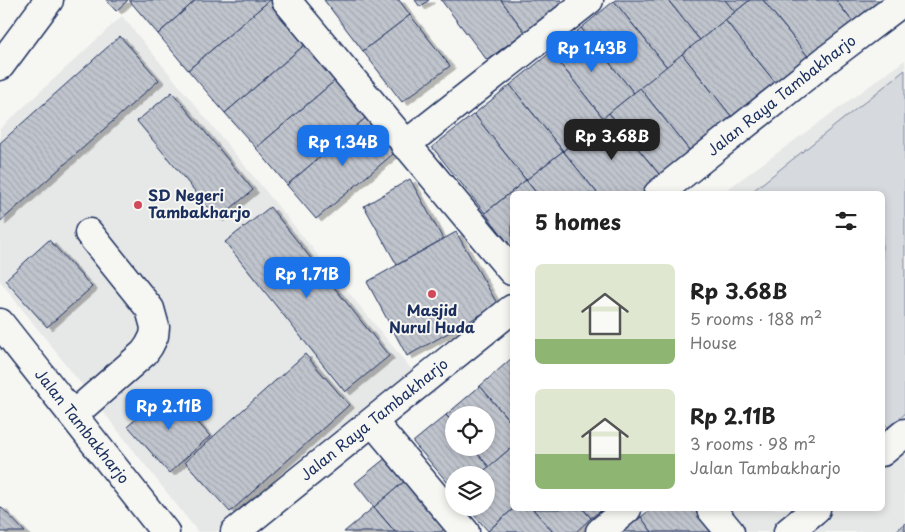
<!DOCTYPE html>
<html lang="en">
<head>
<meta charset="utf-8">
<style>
	:root { --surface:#fff; --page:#f6f6f6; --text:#222; --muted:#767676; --accent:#1a73e8 }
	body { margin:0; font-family:"Playpen Sans",sans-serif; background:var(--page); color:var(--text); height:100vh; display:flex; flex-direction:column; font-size:19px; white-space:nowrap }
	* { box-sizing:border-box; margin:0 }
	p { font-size:16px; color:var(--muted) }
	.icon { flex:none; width:28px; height:28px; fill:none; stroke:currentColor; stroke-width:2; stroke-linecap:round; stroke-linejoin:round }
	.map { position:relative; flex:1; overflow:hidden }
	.drawer { position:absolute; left:510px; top:191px; width:375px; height:320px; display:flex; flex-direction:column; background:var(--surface); border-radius:8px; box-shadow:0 2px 8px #0003 }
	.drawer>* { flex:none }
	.buttons { position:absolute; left:445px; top:406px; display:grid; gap:10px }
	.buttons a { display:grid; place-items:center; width:50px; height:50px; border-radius:50%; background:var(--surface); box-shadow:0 2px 8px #0003; font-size:25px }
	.price { position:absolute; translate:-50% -42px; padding:0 11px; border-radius:10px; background:var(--accent); color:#fff; font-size:16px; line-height:32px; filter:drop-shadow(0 1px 2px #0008) }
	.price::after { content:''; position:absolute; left:50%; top:30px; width:15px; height:11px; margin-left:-8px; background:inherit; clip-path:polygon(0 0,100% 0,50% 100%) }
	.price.active { background:#222; color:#fff }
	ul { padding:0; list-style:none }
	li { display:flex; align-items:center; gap:15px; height:125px; padding:0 25px }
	li span { display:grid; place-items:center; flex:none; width:140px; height:100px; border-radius:8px; color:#555 }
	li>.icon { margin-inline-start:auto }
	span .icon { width:60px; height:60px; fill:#fffc; stroke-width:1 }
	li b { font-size:21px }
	h2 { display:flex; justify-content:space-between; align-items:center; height:60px; padding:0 25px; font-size:21px }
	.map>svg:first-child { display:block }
</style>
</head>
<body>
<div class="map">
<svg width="905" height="532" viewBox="0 0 905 532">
	<defs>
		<pattern id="building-back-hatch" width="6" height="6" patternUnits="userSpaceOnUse" patternTransform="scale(1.25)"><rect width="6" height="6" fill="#c0c4cd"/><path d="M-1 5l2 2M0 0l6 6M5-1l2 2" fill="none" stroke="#a4a9b2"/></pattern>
		<filter id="shadow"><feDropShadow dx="5.5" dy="3" stdDeviation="0" flood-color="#0004"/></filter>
	</defs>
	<rect width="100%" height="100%" fill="#f6f6f2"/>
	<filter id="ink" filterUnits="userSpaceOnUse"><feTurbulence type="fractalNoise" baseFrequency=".02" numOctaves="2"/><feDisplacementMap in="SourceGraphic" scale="10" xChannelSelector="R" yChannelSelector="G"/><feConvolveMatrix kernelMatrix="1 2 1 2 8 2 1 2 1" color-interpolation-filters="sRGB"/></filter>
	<g filter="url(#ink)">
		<g fill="#e6e7e7">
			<path d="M122,16L412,370L216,532H198L0,281V129Z"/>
			<path d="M905,60V532H748L729,509H882V194H721Z"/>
		</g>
		<path fill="#d6d9dd" stroke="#78849e" d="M905,70V414L888,427L882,421V194H749Z"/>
		<g fill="url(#building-back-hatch)" stroke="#1b2f5e" filter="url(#shadow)">
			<path d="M106,0H128L116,11Z"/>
			<path d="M129,0H196L158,34Z"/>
			<path d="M196,0H270L188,70L158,34Z"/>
			<path d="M270,0H272L308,42L225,113L188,70Z"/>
			<path d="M324,0H399L410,15L363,51Z"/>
			<path d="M415,0H429L420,7Z"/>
			<path d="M441,0H501L525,32L487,60Z"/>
			<path d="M501,0H561L563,2L525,32Z"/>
			<path d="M615,0H668L700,40L667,67L614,1Z"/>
			<path d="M668,0H725L735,12L700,40Z"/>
			<path d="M725,0H750L735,12Z"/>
			<path d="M750,0H763L811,60L778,86L725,20Z"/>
			<path d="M763,0H836L855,25L811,60Z"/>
			<path d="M836,0H885L855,25Z"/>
			<path d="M614,1L667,67L634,93L581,28Z"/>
			<path d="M410,15L450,66L402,102L363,51Z"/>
			<path d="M725,20L778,86L735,121L682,54Z"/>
			<path d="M581,28L634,93L603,118L551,52Z"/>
			<path d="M120,36L159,80L0,222V143Z"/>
			<path d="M308,42L338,78L256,148L225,113Z"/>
			<path d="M551,52L603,118L563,151L510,85Z"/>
			<path d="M682,54L735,121L693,155L640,88Z"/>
			<path d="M338,78L369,115L287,185L256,148Z"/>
			<path d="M510,85L563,151L526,180L474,114Z"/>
			<path d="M640,88L693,155L663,179L609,113Z"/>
			<path d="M172,92L253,190L218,219L137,121Z"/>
			<path d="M609,113L663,179L645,194H598L563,151Z"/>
			<path d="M474,114L526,180L485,213L432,147Z"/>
			<path d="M369,115L399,149L316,219L287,185Z"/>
			<path d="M563,151L598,194H537L526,180Z"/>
			<path d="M410,179L443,239L397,265L364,206Z"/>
			<path d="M526,180L537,194H512V248L485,213Z"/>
			<path d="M270,207L389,356L345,392L225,242Z"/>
			<path d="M456,232L498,305L407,356L367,282Z"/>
			<path d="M49,240L92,287L47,327L5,280Z"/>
			<path d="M305,354L349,405L230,512L185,462Z"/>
			<path d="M512,358V424L480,386Z"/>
			<path d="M480,386L512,424V447L489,467L473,448H486V415H454V424L446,415Z"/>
			<path d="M169,390L210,436L169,473L128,426Z"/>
			<path d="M446,415L454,424V448H473L489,467L479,475H454V490L413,442Z"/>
			<path d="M512,447L513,509L488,531L468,508H486V475H479Z"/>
			<path d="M387,457L406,480L374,507L355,483Z"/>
			<path d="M406,480L445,528L441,532H395L374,507Z"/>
			<path d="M0,506L25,532H0Z"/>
			<path d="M374,507L395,532H344Z"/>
			<path d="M513,509H533L553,532H489L488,531Z"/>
			<path d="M533,509H583L591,518L576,532H553Z"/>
			<path d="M583,509H603L591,518Z"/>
			<path d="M651,509H703L722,532H652L641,517Z"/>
			<path d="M641,517L652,532H622Z"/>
			<path d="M905,523V532H895Z"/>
		</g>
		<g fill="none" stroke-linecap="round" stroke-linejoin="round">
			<g stroke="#1b2f5e" stroke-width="31">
				<g id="minor">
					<path d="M286,0L512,271"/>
					<path d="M0,66L49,0"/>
					<path d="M405,145L589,0"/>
					<path id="s1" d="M658,194L826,60L905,0"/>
					<path id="s2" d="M0,323L165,532"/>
					<path d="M73,415L144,353L149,346L154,336L155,327L150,309L89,233"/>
					<path d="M373,422L465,532"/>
					<path d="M882,452L905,433"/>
					<path d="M711,509L730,532"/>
					<path id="s3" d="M235,532L512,309"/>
					<path d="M600,532L627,509"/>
					<path d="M788,532L816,509"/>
				</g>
			</g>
			<use href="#minor" stroke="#f6f6f2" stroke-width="28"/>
		</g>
	</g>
	<g fill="#d1495b" stroke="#f6f6f2" stroke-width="2">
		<circle cx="138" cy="205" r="5"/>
		<circle cx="432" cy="294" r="5"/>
	</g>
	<g text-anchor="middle" stroke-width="4" stroke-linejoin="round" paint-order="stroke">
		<g font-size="15" fill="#1b2f5e" stroke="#f6f6f2">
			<text dy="5" stroke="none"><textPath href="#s1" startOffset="158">Jalan Raya Tambakharjo</textPath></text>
			<text dy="5" stroke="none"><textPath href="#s3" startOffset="179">Jalan Raya Tambakharjo</textPath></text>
			<text dy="5" stroke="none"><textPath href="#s2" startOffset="132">Jalan Tambakharjo</textPath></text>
		</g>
		<g font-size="15" font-weight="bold" fill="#1b2f5e" stroke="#f6f6f2" text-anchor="start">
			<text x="148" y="201">SD Negeri<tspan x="148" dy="17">Tambakharjo</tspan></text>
			<text x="432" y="316" text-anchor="middle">Masjid<tspan x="432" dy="17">Nurul Huda</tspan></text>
		</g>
	</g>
</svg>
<div class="buttons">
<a><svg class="icon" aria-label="locate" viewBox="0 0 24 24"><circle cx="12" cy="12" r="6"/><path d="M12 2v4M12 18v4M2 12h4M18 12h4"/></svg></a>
<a><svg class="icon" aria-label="layers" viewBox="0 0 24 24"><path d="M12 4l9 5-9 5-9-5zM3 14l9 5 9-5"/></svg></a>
</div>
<b class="price" style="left:592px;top:73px">Rp 1.43B</b>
<b class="price active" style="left:612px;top:161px">Rp 3.68B</b>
<b class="price" style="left:343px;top:167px">Rp 1.34B</b>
<b class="price" style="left:307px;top:299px">Rp 1.71B</b>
<b class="price" style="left:169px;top:431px">Rp 2.11B</b>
<section class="drawer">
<h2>5 homes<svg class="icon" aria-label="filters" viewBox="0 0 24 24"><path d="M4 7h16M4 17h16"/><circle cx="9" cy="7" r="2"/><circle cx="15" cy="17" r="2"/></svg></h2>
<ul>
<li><span style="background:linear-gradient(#dfe7d0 75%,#8fb573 0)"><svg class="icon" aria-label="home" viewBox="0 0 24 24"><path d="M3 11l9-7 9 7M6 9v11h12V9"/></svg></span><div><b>Rp 3.68B</b><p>5 rooms · 188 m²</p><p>House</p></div></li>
<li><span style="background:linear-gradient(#dfe7d0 65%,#8fb573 0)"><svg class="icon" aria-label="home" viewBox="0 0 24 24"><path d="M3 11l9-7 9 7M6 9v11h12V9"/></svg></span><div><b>Rp 2.11B</b><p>3 rooms · 98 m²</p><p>Jalan Tambakharjo</p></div></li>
</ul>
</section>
</div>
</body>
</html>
